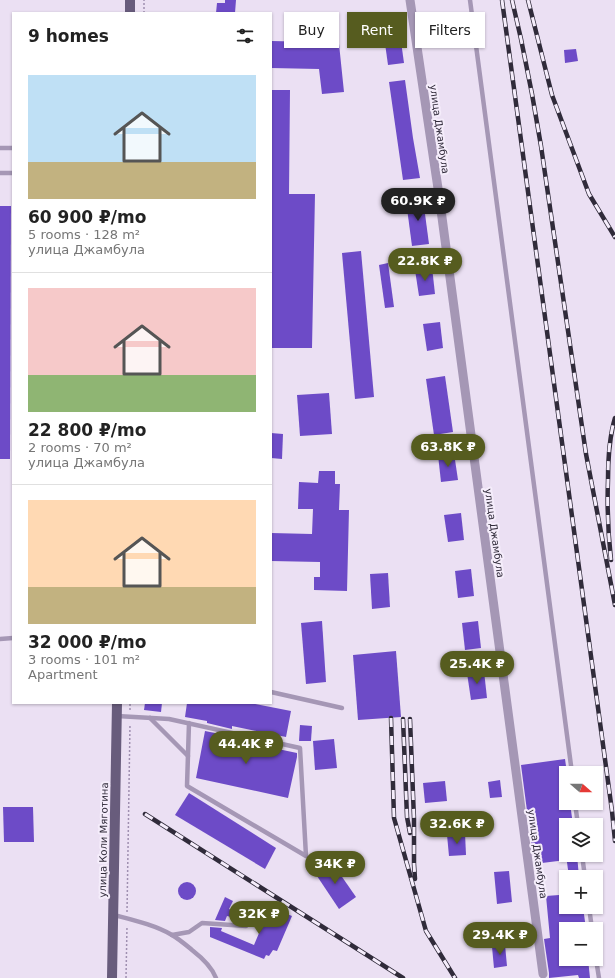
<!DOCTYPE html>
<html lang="en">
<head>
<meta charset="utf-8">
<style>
	:root { --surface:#fff; --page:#f6f6f6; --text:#222; --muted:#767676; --line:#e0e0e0; --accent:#565c1f }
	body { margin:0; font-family:"DejaVu Sans",sans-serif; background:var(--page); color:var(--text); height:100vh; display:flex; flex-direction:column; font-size:15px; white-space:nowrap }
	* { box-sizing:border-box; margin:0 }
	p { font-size:13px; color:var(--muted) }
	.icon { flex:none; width:22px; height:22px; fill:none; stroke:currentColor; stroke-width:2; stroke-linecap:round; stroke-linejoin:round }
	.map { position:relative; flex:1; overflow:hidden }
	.panel { position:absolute; left:12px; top:12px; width:260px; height:692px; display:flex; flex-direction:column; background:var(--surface); border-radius:0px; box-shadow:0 1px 3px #0004 }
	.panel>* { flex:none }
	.banner { position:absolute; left:284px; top:12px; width:271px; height:36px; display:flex; gap:8px }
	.needle { width:26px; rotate:110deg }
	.tools { position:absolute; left:559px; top:766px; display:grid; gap:8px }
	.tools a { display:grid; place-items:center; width:44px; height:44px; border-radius:0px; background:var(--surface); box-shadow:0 1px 3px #0004; font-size:20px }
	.price { position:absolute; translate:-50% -34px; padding:0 9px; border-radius:14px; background:var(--accent); color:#fff; font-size:13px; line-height:26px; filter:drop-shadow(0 1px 2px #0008) }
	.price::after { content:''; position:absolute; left:50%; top:24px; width:12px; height:9px; margin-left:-6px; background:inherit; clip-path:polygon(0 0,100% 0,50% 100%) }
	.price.selected { background:#222; color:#fff }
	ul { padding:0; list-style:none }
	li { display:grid; align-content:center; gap:8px; height:212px; padding:0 16px }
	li+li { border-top:1px solid var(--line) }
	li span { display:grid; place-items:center; height:124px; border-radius:0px; color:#555 }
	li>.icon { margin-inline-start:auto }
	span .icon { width:72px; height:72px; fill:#fffc; stroke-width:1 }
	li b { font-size:17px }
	h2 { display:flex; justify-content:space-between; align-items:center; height:48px; padding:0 16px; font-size:17px }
	.pill { padding:0 14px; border-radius:0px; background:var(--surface); box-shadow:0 1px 3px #0004; font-size:14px; line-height:36px }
	.pill.selected { background:var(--accent); color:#fff }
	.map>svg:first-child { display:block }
</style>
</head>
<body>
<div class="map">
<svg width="615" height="978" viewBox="0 0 615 978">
	<rect width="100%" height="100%" fill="#ebe0f3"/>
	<g fill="#6d4bc7">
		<path d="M225,0H236L235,13H216L217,3H225Z"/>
		<path d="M336,15L344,92L322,94L319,69L271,68V41L317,42L314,17Z"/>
		<path d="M399,27L404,63L388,65L383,29Z"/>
		<path d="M576,49L578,61L565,63L564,50Z"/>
		<path d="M405,80L413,138L420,178L403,180L389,82Z"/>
		<path d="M271,90H290L289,194H315L312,348H271Z"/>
		<path d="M423,199L429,244L412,246L406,201Z"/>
		<path d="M0,206H11L10,459H0Z"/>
		<path d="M361,251L374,397L355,399L342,253Z"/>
		<path d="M388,263L394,307L385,308L379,265Z"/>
		<path d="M432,267L435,294L419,296L415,270Z"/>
		<path d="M440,322L443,348L427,351L423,324Z"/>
		<path d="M445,376L453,432L434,435L426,379Z"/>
		<path d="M329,393L332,434L300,436L297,395Z"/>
		<path d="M271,433L283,434L282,459L271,458Z"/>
		<path d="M454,453L458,480L441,482L438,455Z"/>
		<path d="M319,471H335V484H340L339,510H349L347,591L314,590V577H320V562L271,561V533L312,534L313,509H298L299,482L318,483Z"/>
		<path d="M461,513L464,540L448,542L444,515Z"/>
		<path d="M471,569L474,596L458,598L455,571Z"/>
		<path d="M388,573L390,607L372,609L370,574Z"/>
		<path d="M322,621L326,682L306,684L301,623Z"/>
		<path d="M478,621L481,648L465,650L462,623Z"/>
		<path d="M396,651L401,717L358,720L353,655Z"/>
		<path d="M484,671L487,698L471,700L467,673Z"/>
		<path d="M145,703H162L161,712L144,710Z"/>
		<path d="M187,703H250L291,711L286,737L232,726V729L207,723V721L185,717Z"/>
		<path d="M300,725L312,726L311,741H299Z"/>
		<path d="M205,731L230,736V739L297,753V757L288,798L196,778Z"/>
		<path d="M334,739L337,768L315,770L313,741Z"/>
		<path d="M565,759L567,773L566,803H570L573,825H566V860L534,864L521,765Z"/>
		<path d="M500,780L502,797L490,798L488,782Z"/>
		<path d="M445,781L447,801L425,803L423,783Z"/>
		<path d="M189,793L276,848L265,869L175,815Z"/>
		<path d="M3,807H33L34,842H4Z"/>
		<path d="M465,833L466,855L449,856L447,835Z"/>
		<path d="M566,855H577L579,877H569Z"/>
		<path d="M331,861L356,897L339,909L315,873Z"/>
		<path d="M509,871L512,902L497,904L494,872Z"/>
		<circle cx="187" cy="891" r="9"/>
		<path d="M559,895L561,907H583L586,929H563L566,959H588L590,978H579L578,975L549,978V973L544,939L550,938L546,896Z"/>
		<path d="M225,897L233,901L229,909L234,911L231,917L227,916L225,921L215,920Z"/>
		<path d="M270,907L292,916L277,951L273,950L269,956L266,955L264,959L210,937V927L222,928L221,931L254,945Z"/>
		<path d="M505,945L507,966L494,968L492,947Z"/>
	</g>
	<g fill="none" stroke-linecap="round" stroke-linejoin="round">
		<g stroke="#9f8fb0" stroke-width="1.5" stroke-dasharray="2 2" stroke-linecap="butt">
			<path d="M144,13V0"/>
			<path d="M130,710V703"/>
			<path d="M127,912L130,724"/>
			<path d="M126,978L127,926"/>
		</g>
		<g stroke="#a597b5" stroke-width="4.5">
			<path d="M470,0L572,773"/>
			<path d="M0,148H13"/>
			<path d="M0,173H13"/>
			<path d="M0,639L13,638"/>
			<path d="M271,692L342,708"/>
			<path d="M117,716L169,719L300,748L306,856L187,786L189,723"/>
			<path d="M150,718L188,756"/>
			<path d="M575,803L578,825"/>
			<path d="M582,855L585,877"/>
			<path d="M589,907L592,929"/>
			<path d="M114,915C133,920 155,925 172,935C179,939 186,945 192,950C201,957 212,967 216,978"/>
			<path d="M172,935L189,932L202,923L246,926"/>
			<path d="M596,959L599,978"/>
		</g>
		<path stroke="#a597b5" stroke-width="9" d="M410,0L439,195L543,974"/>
		<g stroke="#685c7c" stroke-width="10">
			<path d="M130,13V0"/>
			<path d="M112,978L117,703"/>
		</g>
		<g stroke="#302b3a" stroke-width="4.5">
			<g id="rail">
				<path d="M502,0L612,811L615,841"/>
				<path d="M512,0L521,39L532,94L541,146L586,454L615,605"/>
				<path d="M528,0L552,95L589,194L615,237"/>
				<path d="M611,560C608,533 607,506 608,480C608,459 609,438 615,418"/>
				<path d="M391,718L394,818L426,931L455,978"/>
				<path d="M403,719L407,817L410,833"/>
				<path d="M410,719L414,819V864L415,879"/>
				<path d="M145,814L403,978"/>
			</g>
		</g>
		<use href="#rail" stroke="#f5edfb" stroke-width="3" stroke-dasharray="9" stroke-linecap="butt"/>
	</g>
	<g text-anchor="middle" stroke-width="4" stroke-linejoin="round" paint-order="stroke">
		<g font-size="10" fill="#302b3a" stroke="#f5edfb">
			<text transform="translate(440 129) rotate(82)" y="4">улица Джамбула</text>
			<text transform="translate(495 533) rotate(82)" y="4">улица Джамбула</text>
			<text transform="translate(103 840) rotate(-89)" y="4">улица Коли Мяготина</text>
			<text transform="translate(538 854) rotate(82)" y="4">улица Джамбула</text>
		</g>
	</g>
</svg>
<div class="tools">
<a><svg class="needle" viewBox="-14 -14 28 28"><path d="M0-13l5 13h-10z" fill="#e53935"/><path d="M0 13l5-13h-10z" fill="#767676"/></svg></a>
<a><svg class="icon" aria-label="layers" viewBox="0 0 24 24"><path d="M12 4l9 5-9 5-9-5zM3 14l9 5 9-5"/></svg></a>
<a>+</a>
<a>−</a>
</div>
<b class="price selected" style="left:418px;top:222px">60.9K ₽</b>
<b class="price" style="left:425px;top:282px">22.8K ₽</b>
<b class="price" style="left:448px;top:468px">63.8K ₽</b>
<b class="price" style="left:477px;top:685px">25.4K ₽</b>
<b class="price" style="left:246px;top:765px">44.4K ₽</b>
<b class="price" style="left:457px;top:845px">32.6K ₽</b>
<b class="price" style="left:335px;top:885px">34K ₽</b>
<b class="price" style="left:259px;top:935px">32K ₽</b>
<b class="price" style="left:500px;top:956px">29.4K ₽</b>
<div class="banner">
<a class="pill">Buy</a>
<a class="pill selected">Rent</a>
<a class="pill">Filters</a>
</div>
<section class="panel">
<h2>9 homes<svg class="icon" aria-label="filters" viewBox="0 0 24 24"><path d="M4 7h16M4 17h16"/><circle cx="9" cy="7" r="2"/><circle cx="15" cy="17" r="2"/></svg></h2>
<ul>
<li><span style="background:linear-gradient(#bfe0f5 70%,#c2b280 0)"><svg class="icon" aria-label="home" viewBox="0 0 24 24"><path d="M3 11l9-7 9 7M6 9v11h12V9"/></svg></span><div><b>60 900 ₽/mo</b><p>5 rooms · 128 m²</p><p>улица Джамбула</p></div></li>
<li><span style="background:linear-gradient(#f6c9c9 70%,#8fb573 0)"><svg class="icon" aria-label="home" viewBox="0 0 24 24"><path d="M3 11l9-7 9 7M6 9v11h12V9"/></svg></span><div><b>22 800 ₽/mo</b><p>2 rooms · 70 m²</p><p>улица Джамбула</p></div></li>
<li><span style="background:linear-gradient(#ffd9b3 70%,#c2b280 0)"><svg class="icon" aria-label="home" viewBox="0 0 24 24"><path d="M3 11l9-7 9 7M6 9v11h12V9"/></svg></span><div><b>32 000 ₽/mo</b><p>3 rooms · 101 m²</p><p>Apartment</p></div></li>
</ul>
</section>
</div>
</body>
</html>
